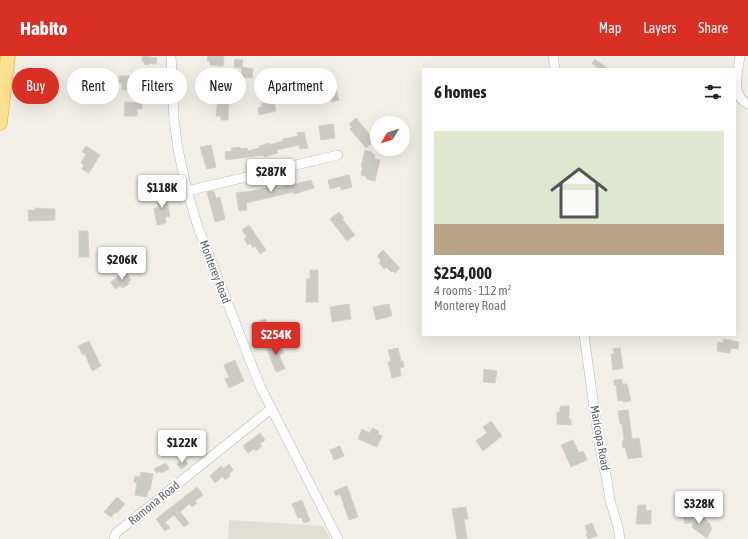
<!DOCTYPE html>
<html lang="en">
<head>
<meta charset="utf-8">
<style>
	:root { --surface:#fff; --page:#f6f6f6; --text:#222; --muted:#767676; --accent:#d93025 }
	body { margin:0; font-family:"Asap Condensed",sans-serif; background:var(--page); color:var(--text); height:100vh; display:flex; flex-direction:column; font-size:15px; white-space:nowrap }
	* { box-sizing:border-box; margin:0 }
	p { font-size:13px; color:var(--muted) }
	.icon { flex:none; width:22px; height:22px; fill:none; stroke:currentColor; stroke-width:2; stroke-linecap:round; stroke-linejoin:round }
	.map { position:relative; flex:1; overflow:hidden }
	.details { position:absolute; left:422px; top:12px; width:314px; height:268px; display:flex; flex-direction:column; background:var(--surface); border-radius:0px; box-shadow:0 4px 16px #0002 }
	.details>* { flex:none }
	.top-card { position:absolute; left:12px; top:12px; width:350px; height:36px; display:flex; gap:8px }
	.needle { width:26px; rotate:231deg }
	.tools { position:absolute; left:370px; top:60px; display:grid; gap:8px }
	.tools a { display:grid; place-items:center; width:40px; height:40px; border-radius:50%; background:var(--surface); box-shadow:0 4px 16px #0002; font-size:20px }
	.price { position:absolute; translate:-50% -34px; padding:0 9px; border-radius:4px; background:#fff; color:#222; font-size:13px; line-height:26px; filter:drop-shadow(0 1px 2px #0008) }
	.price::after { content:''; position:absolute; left:50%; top:24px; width:12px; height:9px; margin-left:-6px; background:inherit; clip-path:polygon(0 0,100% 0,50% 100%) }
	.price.active { background:var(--accent); color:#fff }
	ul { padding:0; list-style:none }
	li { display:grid; align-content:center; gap:8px; height:212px; padding:0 12px }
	li span { display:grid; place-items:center; height:124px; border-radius:0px; color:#555 }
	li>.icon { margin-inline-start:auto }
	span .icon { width:72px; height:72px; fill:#fffc; stroke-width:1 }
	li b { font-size:17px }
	h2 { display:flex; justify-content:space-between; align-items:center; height:48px; padding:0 12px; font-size:17px }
	.chip { padding:0 14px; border-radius:18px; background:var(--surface); box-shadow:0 4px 16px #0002; font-size:14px; line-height:36px }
	.chip.active { background:var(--accent); color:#fff }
	header { display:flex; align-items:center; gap:24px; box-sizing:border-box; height:56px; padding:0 20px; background:var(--accent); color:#fff }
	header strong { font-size:19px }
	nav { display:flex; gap:22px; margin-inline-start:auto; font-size:14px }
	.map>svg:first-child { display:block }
</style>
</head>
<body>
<header>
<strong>Habito</strong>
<nav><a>Map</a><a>Layers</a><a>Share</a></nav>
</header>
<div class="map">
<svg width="748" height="483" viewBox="0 0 748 483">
	<rect width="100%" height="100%" fill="#f1efe8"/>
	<path fill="#e1ded6" d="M229,464L324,470L330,483H228Z"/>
	<g fill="#cccac5" stroke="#d6d1c6">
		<path d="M142,0L157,2L156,8L149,7L148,9L144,8V6H142Z"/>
		<path d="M208,0H224L223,10L210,9V6L207,5Z"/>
		<path d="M235,3L243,4L242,11L253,13L252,22L241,21L242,12L234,11Z"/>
		<path d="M595,3L608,13H599L592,7Z"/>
		<path d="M271,18L274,31L269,33L272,45H274L276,55L259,59L258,52L262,51L261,48L266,47L261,27L263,26L262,20Z"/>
		<path d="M222,19L238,21L237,25L222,24Z"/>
		<path d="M119,20H133V26H138V34H122V27H119Z"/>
		<path d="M99,21V29L87,30V22Z"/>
		<path d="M331,23L333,30L335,29L339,44L332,46L330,38L322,40L320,33L324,32L322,25Z"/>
		<path d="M218,40L229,41L228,64H221V60H216Z"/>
		<path d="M125,46L142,47V53H137V60H124Z"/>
		<path d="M356,62L375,85L366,92L350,73L352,71L349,68Z"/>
		<path d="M333,68L335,82L321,84L319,70Z"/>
		<path d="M304,76L308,92L300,93L299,89L277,94L278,97L264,101L263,99L226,104L225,96L232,95L231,92L240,91L241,93L247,92L248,95L259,92V90L269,87V89L283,85V83L298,80L297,77Z"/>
		<path d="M211,89L216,111L207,113L200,91Z"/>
		<path d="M86,90L100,99L89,117L82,113L84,109L81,107L86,98L82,96Z"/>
		<path d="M365,94L372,96V98L375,99L374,103L380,104L375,125L366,123L367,121L361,119L363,111H361Z"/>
		<path d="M349,119L352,131L341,134L340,130L330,133L328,124Z"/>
		<path d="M311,124L314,132L294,138L293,136L246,147L247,154L239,155L236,137L253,135L277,129L278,132L287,130Z"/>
		<path d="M214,135L216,142L220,141L225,163L215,166L207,136Z"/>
		<path d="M165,137L170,160L165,161L166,167L157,169L154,152H159L156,139Z"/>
		<path d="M35,152L55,153V164L29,165L28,154H35Z"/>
		<path d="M339,156L344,162L342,163L355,179L347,185L330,163Z"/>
		<path d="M249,169L266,194L260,198L255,190L253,192L250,187L248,189L244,183L247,181L242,174Z"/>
		<path d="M79,175H88L89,201H79Z"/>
		<path d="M383,194L400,212L395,217L393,215L391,216L386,211L384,213L379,207L381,204L377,200Z"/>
		<path d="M310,214H318V246H306L307,223H310Z"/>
		<path d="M126,215L131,224L128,226L129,228L122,232L120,230L115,233L111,226Z"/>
		<path d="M349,248L351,263L332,266L330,251Z"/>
		<path d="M389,248L392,260L376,264L373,251Z"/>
		<path d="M265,263L269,276L257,281L251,269Z"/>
		<path d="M724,283L739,286L738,293L731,292L730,297L717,295L718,286L723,287Z"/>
		<path d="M89,285L101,310L92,315L85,298L83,299L78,290Z"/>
		<path d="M279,285L284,297L279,299L285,313L276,316L266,291Z"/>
		<path d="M398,292L401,305H403L404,311L400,312L401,320L392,322L388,306L391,305L388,294Z"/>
		<path d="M620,292L623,312L613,314L611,298H614L613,293Z"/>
		<path d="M235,304L244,325L229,332L225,323L229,321L224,309Z"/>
		<path d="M484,313L497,315L495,327L483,326Z"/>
		<path d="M622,323V328H627L631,345L623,346V344L618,345L616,329H614V324Z"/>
		<path d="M562,350H569V363H571V369L557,368V356H560V351Z"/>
		<path d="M628,354L632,383L639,382L642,401L628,403L625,391L623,392L622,385L624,384L622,368H620L618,355Z"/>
		<path d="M491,365L502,380L483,395L476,385L487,377L483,371Z"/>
		<path d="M372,372L379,375L378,378L382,380L377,391L358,383L362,373L370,377Z"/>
		<path d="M260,377L265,384L260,388L262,390L256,395L254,393L248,397L243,390Z"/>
		<path d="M573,384L579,397L583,395L587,404L571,411L561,389Z"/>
		<path d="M340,390L344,400L334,404L330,394Z"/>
		<path d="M184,403L188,408L181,413L177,408Z"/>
		<path d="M166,407L169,413L161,417L160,415L157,417L154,413Z"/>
		<path d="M229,408L233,414L229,418L230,420L225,424L223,420L215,427L210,420L221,410L223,413Z"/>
		<path d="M141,416L153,418L150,434H148L147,441L135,439L137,427L134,426L135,420L140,421Z"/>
		<path d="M347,430L358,461L349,464L340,438L336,440L334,435Z"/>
		<path d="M197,431L203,439L195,445L197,447L192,451L189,448L180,456L189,467L184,471L174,459L165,466L170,472L165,475L156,463Z"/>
		<path d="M117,441L125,448L117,457L116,456L111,461L104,456Z"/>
		<path d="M302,444L310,465L304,467L301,461L298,462L292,448Z"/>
		<path d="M638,449H646V455L651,454V468H636Z"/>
		<path d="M466,451L468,463H464L467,482L457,483L452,453Z"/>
		<path d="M692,458L694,465L698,461L701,463L703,460L711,469L710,470L712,472L707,482L693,472L692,468L693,466L685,468L683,459Z"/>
		<path d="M592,467L597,480L588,483L586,478H588L585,470Z"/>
	</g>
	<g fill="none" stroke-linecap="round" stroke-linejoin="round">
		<g stroke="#b5b8bc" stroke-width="10">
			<g id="minor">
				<path d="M171,0L174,64L178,93L187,135L198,171L260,330L338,483"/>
				<path d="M553,0L555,13"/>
				<path d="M740,0C738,16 730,40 748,48"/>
				<path d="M187,135L338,99"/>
				<path d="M584,279L599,387L607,425L610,444L618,471L620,483"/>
				<path d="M114,483L116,477L271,353"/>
			</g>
		</g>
		<g stroke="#f9ab00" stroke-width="15">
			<path id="highway" d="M0,67L8,0"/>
		</g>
		<use href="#minor" stroke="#fff" stroke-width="9"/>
		<use href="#highway" stroke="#fde293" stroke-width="14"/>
	</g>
	<g text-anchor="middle" stroke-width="3.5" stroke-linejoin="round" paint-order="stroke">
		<g font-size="12" fill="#5f6368" stroke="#fff">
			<text transform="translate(215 216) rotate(69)" y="4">Monterey Road</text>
			<text transform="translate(600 382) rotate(80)" y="4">Maricopa Road</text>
			<text transform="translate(154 447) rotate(-39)" y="4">Ramona Road</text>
		</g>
	</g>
</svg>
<div class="tools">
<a><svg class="needle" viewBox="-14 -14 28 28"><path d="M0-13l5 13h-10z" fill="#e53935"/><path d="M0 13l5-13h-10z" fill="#767676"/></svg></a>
</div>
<b class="price" style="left:271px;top:137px">$287K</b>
<b class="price" style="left:162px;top:153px">$118K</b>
<b class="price" style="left:122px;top:225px">$206K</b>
<b class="price active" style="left:276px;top:300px">$254K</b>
<b class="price" style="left:182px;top:408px">$122K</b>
<b class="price" style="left:699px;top:469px">$328K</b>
<div class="top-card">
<a class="chip active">Buy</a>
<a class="chip">Rent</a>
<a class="chip">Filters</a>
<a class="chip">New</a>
<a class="chip">Apartment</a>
</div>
<section class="details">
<h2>6 homes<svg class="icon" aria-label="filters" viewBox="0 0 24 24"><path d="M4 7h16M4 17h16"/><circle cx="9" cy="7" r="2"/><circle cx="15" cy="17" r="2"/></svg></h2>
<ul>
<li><span style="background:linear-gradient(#dfe7d0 75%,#b9a48a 0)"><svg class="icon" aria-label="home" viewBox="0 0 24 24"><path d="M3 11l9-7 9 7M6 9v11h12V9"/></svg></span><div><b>$254,000</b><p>4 rooms · 112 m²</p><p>Monterey Road</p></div></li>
</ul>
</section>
</div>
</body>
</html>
